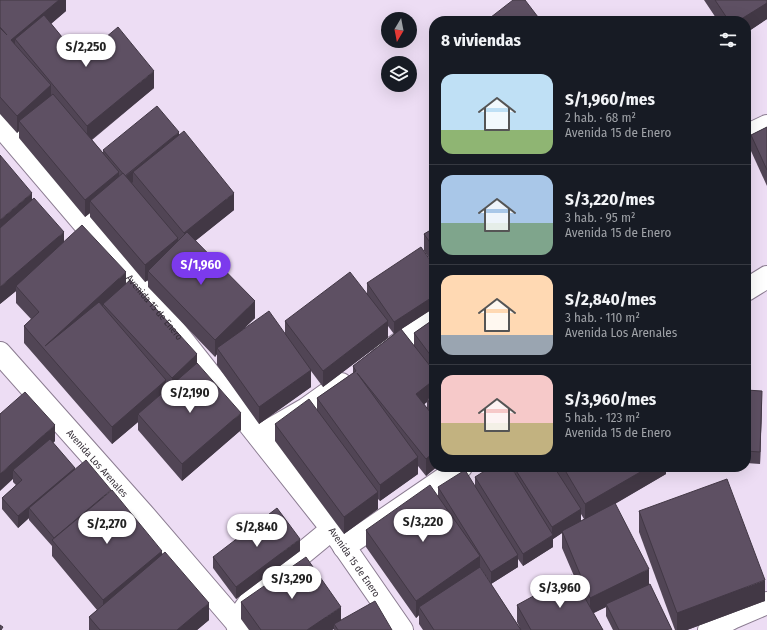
<!DOCTYPE html>
<html lang="es">
<head>
<meta charset="utf-8">
<style>
	:root { --surface:#171b24; --page:#20242c; --text:#f1f3f6; --muted:#9ea1a6; --line:#363941; --accent:#7c3aed }
	body { margin:0; font-family:"Fira Sans Condensed",sans-serif; background:var(--page); color:var(--text); height:100vh; display:flex; flex-direction:column; font-size:15px; white-space:nowrap }
	* { box-sizing:border-box; margin:0 }
	p { font-size:13px; color:var(--muted) }
	.icon { flex:none; width:22px; height:22px; fill:none; stroke:currentColor; stroke-width:2; stroke-linecap:round; stroke-linejoin:round }
	.map { position:relative; flex:1; overflow:hidden }
	.details { position:absolute; left:429px; top:16px; width:322px; height:456px; display:flex; flex-direction:column; background:var(--surface); border-radius:16px; box-shadow:0 4px 16px #0002 }
	.details>* { flex:none }
	.needle { width:26px; rotate:190deg }
	.fabs { position:absolute; left:381px; top:12px; display:grid; gap:8px }
	.fabs a { display:grid; place-items:center; width:36px; height:36px; border-radius:50%; background:var(--surface); box-shadow:0 4px 16px #0002; font-size:20px }
	.price { position:absolute; translate:-50% -34px; padding:0 9px; border-radius:14px; background:#fff; color:#222; font-size:13px; line-height:26px; filter:drop-shadow(0 1px 2px #0008) }
	.price::after { content:''; position:absolute; left:50%; top:24px; width:12px; height:9px; margin-left:-6px; background:inherit; clip-path:polygon(0 0,100% 0,50% 100%) }
	.price.active { background:var(--accent); color:#fff }
	ul { padding:0; list-style:none }
	li { display:flex; align-items:center; gap:12px; height:100px; padding:0 12px }
	li+li { border-top:1px solid var(--line) }
	li span { display:grid; place-items:center; flex:none; width:112px; height:80px; border-radius:12px; color:#555 }
	li>.icon { margin-inline-start:auto }
	span .icon { width:48px; height:48px; fill:#fffc; stroke-width:1 }
	li b { font-size:17px }
	h2 { display:flex; justify-content:space-between; align-items:center; height:48px; padding:0 12px; font-size:17px }
	.map>svg:first-child { display:block }
</style>
</head>
<body>
<div class="map">
<svg width="767" height="630" viewBox="0 0 767 630">
	<rect width="100%" height="100%" fill="#edddf4"/>
	<g fill="none" stroke-linecap="round" stroke-linejoin="round">
		<g stroke="#8b7c91" stroke-width="24">
			<g id="minor">
				<path id="s1" d="M0,125L173,328L332,529L402,630"/>
				<path d="M746,136L767,126"/>
				<path d="M746,290L767,277"/>
				<path id="s2" d="M0,353L144,515L236,622L239,630"/>
				<path d="M384,354L434,320"/>
				<path d="M259,436L306,409L341,384"/>
				<path d="M344,547L461,467"/>
				<path d="M239,617L258,590L332,529"/>
				<path d="M709,630L732,618L767,603"/>
			</g>
		</g>
		<use href="#minor" stroke="#fff" stroke-width="22"/>
	</g>
	<g fill="#514555" fill-rule="evenodd">
		<path d="M0,0H66V11L51,24L80,59L154,88L92,140L103,153V150L179,135L234,210L195,241L255,318L242,330L285,334V321L367,293V283L434,266V308L401,329L414,346V333L434,319V467L426,476L418,466V474L380,501L378,499V509L344,534L275,441V424L317,411V398L353,373V366L394,334L388,326V338L323,387L311,371V387L259,424L217,365V354L215,357L148,287V280L145,282L90,217V213L85,217L19,138V131L17,133L0,114ZM427,402V409L424,404Z"/>
		<path d="M704,0H767V19L746,33V21H718Z"/>
		<path d="M767,127V186L751,151V135Z"/>
		<path d="M32,199L64,242L126,283L197,363L241,430L182,481L138,430V422L112,444L24,343V326L31,319L16,303V291L0,304Z"/>
		<path d="M434,228V265L424,251V234Z"/>
		<path d="M746,390L762,403L760,464L746,463Z"/>
		<path d="M0,414L55,441L53,443L75,469L162,554L209,620L197,630H89V617L97,610L52,556V546L29,520V518L18,528L2,509V498L16,485L13,482V479Z"/>
		<path d="M518,467H666V474L615,504L649,584L672,630H613L606,616V607L593,613L603,630H423L419,624V615L416,618L366,547V530L438,496V487L475,486V477L515,474V469ZM581,514L584,519L581,521ZM562,533V548L577,583L517,605V622L520,628L480,568V567L491,584L518,567V559L523,566L553,547V539Z"/>
		<path d="M639,511L765,601L687,630H675L639,532Z"/>
		<path d="M300,551L236,599L213,568V557Z"/>
		<path d="M241,602L341,620L392,630H334V629L332,630H249L241,619Z"/>
	</g>
	<g fill="#423845">
		<path d="M59,0H66V11L22,48L15,39V54L11,40Z"/>
		<path d="M767,3V19L746,33V21H738Z"/>
		<path d="M538,17V21H533Z"/>
		<path d="M154,71V88L87,143V126Z"/>
		<path d="M51,85V102L19,121V131L17,133V116Z"/>
		<path d="M179,132V144L133,172V182L125,189V177Z"/>
		<path d="M119,172V189L90,201V213L85,217V200Z"/>
		<path d="M32,193V210L0,237V220Z"/>
		<path d="M234,193V210L184,250V233Z"/>
		<path d="M64,232V249L16,286V291L0,304V287Z"/>
		<path d="M178,238V255L148,271V280L145,282V265Z"/>
		<path d="M126,272V289L103,304V310L45,346Z"/>
		<path d="M434,296V308L394,334V322Z"/>
		<path d="M255,301V318L220,352L217,348V354L215,357V340Z"/>
		<path d="M388,321V338L323,387V371Z"/>
		<path d="M197,354V371L172,394V378Z"/>
		<path d="M311,370V387L259,424V407Z"/>
		<path d="M166,380V397L138,414V422L112,444V427Z"/>
		<path d="M434,380V397L427,399V402L416,411V394Z"/>
		<path d="M762,391V403L760,464V452Z"/>
		<path d="M241,413V430L182,481V464Z"/>
		<path d="M55,425V441L18,475L13,470V479L0,491V474Z"/>
		<path d="M434,452V467H437L426,476V459Z"/>
		<path d="M418,457V474L380,501V485Z"/>
		<path d="M649,467H666V474L585,521V504Z"/>
		<path d="M75,468V480L29,508V518L18,528V516Z"/>
		<path d="M378,492V509L344,534V517Z"/>
		<path d="M581,509V521L562,531V533L553,539V547L523,566V554L552,536V527Z"/>
		<path d="M300,539V551L236,599V587Z"/>
		<path d="M162,551V567L103,617V600Z"/>
		<path d="M518,555V567L491,584V572Z"/>
		<path d="M480,556V573L419,607V615L416,618V601Z"/>
		<path d="M649,569V586L606,604V607L590,615V598Z"/>
		<path d="M765,580V601L687,630H677V613Z"/>
		<path d="M209,603V620L197,630H177Z"/>
		<path d="M341,607V624H334V629L332,630H307Z"/>
	</g>
	<g fill="#5e5063" stroke="#423845">
		<path d="M0,0H59L11,40L51,85L17,116L0,97V28L7,35L0,27Z"/>
		<path d="M513,0H525L538,17L533,21H486Z"/>
		<path d="M715,0H767V3L738,21H729Z"/>
		<path d="M44,15L80,59L118,27L154,71L87,126L15,39Z"/>
		<path d="M53,94L119,172L85,200L19,121Z"/>
		<path d="M157,106L179,132L125,176L103,150Z"/>
		<path d="M767,127V170L751,135Z"/>
		<path d="M184,131L234,193L184,233L133,172Z"/>
		<path d="M0,155L32,193L0,220Z"/>
		<path d="M123,173L178,238L145,265L90,201Z"/>
		<path d="M34,198L64,232L0,287V228Z"/>
		<path d="M82,225L126,272L45,346L99,302L166,380L112,427L24,326L39,312L16,286Z"/>
		<path d="M434,228V248L424,234Z"/>
		<path d="M187,232L255,301L215,340L148,271Z"/>
		<path d="M421,247L434,266V296L394,322L367,283Z"/>
		<path d="M350,272L388,321L323,371L285,321Z"/>
		<path d="M130,280L197,354L172,378L103,304Z"/>
		<path d="M269,311L311,370L259,407L217,348Z"/>
		<path d="M434,319V360L414,333Z"/>
		<path d="M401,329L434,371V380L416,394L434,417V452L426,459L357,373L418,457L380,485L317,398L356,371L353,366Z"/>
		<path d="M197,363L241,413L182,464L138,414Z"/>
		<path d="M746,390L762,391L760,452L746,451Z"/>
		<path d="M25,392L55,425L0,474V414Z"/>
		<path d="M434,395V409L427,399Z"/>
		<path d="M309,399L378,492L344,517L275,424Z"/>
		<path d="M50,439L75,468L18,516L2,498L22,480L13,470Z"/>
		<path d="M86,460L111,490L54,538L29,508Z"/>
		<path d="M491,467H511L553,535L523,554L475,477Z"/>
		<path d="M518,467H554L581,509L552,527L515,469Z"/>
		<path d="M563,467H649L585,504Z"/>
		<path d="M465,470L518,555L491,572L438,487Z"/>
		<path d="M727,479L765,580L677,613L639,511Z"/>
		<path d="M430,485L480,556L416,601L366,530Z"/>
		<path d="M112,490L162,551L103,600L52,540Z"/>
		<path d="M615,503L649,569L590,598L562,531Z"/>
		<path d="M277,508L300,539L236,587L213,557Z"/>
		<path d="M165,552L209,603L177,630H100L89,617Z"/>
		<path d="M306,557L341,607L307,630H261L241,602Z"/>
		<path d="M480,567L521,630H434L419,607Z"/>
		<path d="M572,575L603,630H531L517,605Z"/>
		<path d="M650,584L672,630H619L606,604Z"/>
		<path d="M375,601L392,630H338L334,624Z"/>
		<path d="M0,625L3,627L1,630H0Z"/>
	</g>
	<g text-anchor="middle" stroke-width="4" stroke-linejoin="round" paint-order="stroke">
		<g font-size="10" fill="#352e37" stroke="#fff">
			<text dy="4" stroke="none"><textPath href="#s1" startOffset="239">Avenida 15 de Enero</textPath></text>
			<text dy="4" stroke="none"><textPath href="#s2" startOffset="147">Avenida Los Arenales</textPath></text>
			<text dy="4" stroke="none"><textPath href="#s1" startOffset="563">Avenida 15 de Enero</textPath></text>
		</g>
	</g>
</svg>
<div class="fabs">
<a><svg class="needle" viewBox="-14 -14 28 28"><path d="M0-13l5 13h-10z" fill="#e53935"/><path d="M0 13l5-13h-10z" fill="#9ea1a6"/></svg></a>
<a><svg class="icon" aria-label="layers" viewBox="0 0 24 24"><path d="M12 4l9 5-9 5-9-5zM3 14l9 5 9-5"/></svg></a>
</div>
<b class="price" style="left:86px;top:68px">S/2,250</b>
<b class="price active" style="left:201px;top:286px">S/1,960</b>
<b class="price" style="left:190px;top:414px">S/2,190</b>
<b class="price" style="left:423px;top:543px">S/3,220</b>
<b class="price" style="left:107px;top:545px">S/2,270</b>
<b class="price" style="left:257px;top:548px">S/2,840</b>
<b class="price" style="left:292px;top:600px">S/3,290</b>
<b class="price" style="left:560px;top:609px">S/3,960</b>
<section class="details">
<h2>8 viviendas<svg class="icon" aria-label="filters" viewBox="0 0 24 24"><path d="M4 7h16M4 17h16"/><circle cx="9" cy="7" r="2"/><circle cx="15" cy="17" r="2"/></svg></h2>
<ul>
<li><span style="background:linear-gradient(#bfe0f5 70%,#8fb573 0)"><svg class="icon" aria-label="home" viewBox="0 0 24 24"><path d="M3 11l9-7 9 7M6 9v11h12V9"/></svg></span><div><b>S/1,960/mes</b><p>2 hab. · 68 m²</p><p>Avenida 15 de Enero</p></div></li>
<li><span style="background:linear-gradient(#a9c7e8 60%,#7fa58c 0)"><svg class="icon" aria-label="home" viewBox="0 0 24 24"><path d="M3 11l9-7 9 7M6 9v11h12V9"/></svg></span><div><b>S/3,220/mes</b><p>3 hab. · 95 m²</p><p>Avenida 15 de Enero</p></div></li>
<li><span style="background:linear-gradient(#ffd9b3 75%,#9aa5b1 0)"><svg class="icon" aria-label="home" viewBox="0 0 24 24"><path d="M3 11l9-7 9 7M6 9v11h12V9"/></svg></span><div><b>S/2,840/mes</b><p>3 hab. · 110 m²</p><p>Avenida Los Arenales</p></div></li>
<li><span style="background:linear-gradient(#f6c9c9 60%,#c2b280 0)"><svg class="icon" aria-label="home" viewBox="0 0 24 24"><path d="M3 11l9-7 9 7M6 9v11h12V9"/></svg></span><div><b>S/3,960/mes</b><p>5 hab. · 123 m²</p><p>Avenida 15 de Enero</p></div></li>
</ul>
</section>
</div>
</body>
</html>
